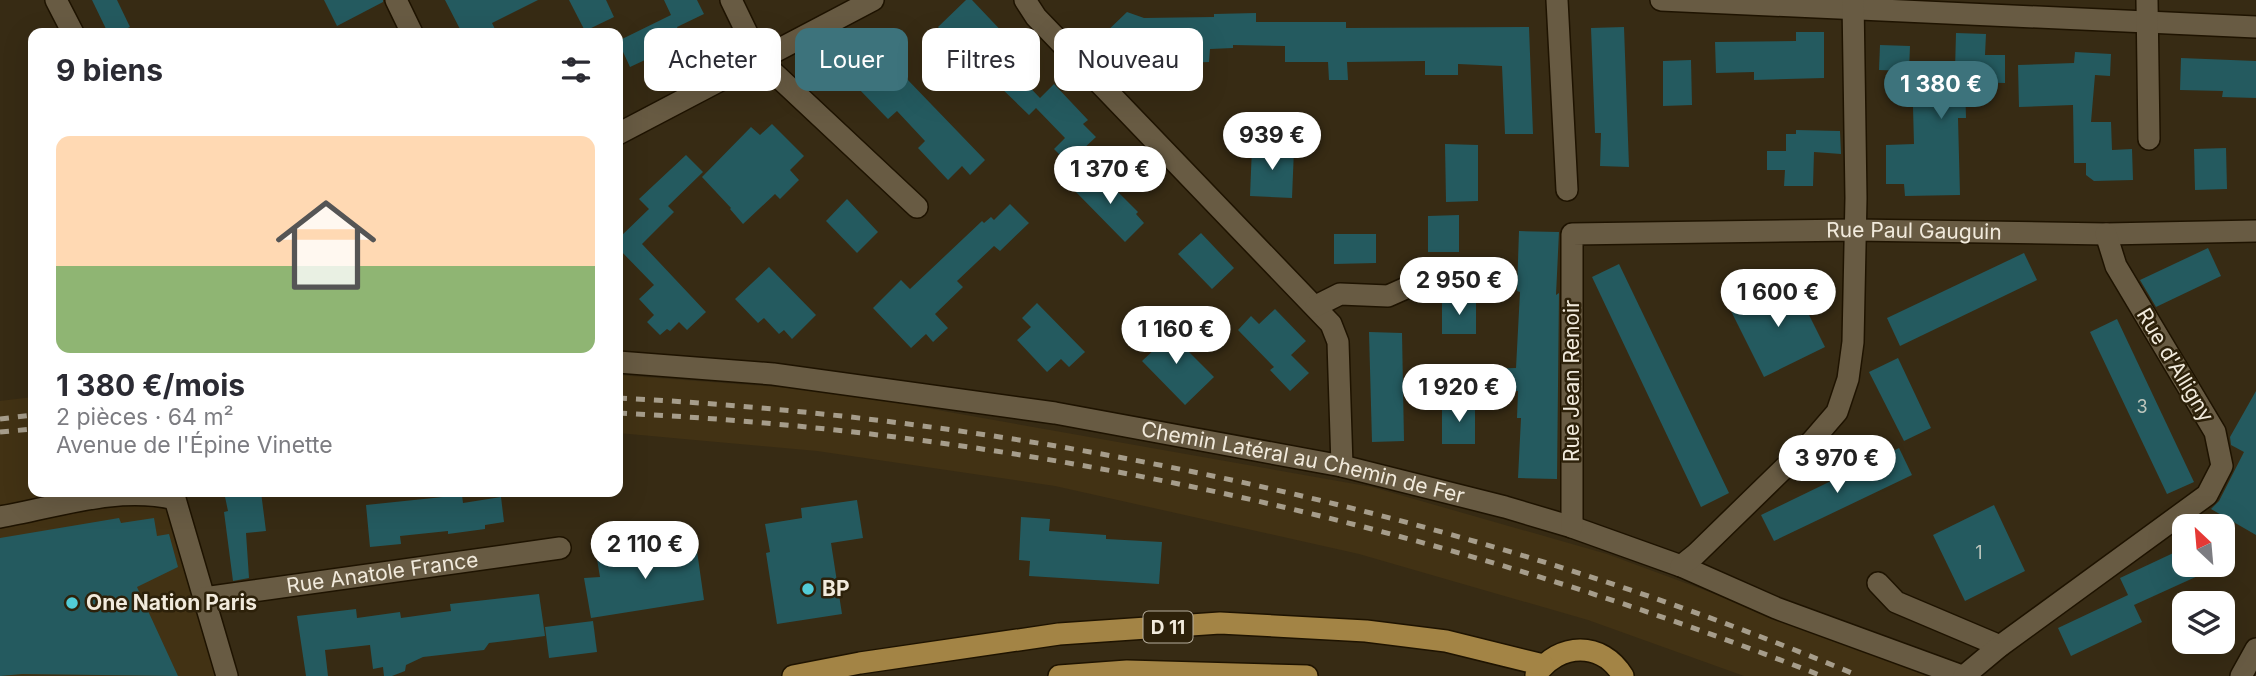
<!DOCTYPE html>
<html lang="fr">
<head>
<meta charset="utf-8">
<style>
	:root { --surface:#fff; --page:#f7f7f7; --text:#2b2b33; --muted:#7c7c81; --accent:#3d737c }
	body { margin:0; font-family:Inter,sans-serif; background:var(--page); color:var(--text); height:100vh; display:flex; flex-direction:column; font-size:26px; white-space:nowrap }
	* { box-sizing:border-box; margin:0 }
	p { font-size:23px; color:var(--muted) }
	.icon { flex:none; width:38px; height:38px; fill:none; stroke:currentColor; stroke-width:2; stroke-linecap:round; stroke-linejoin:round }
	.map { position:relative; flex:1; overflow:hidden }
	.panel { position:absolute; left:28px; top:28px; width:595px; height:469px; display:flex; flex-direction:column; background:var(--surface); border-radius:14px; box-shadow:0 7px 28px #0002 }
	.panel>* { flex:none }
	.guide { position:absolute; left:644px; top:28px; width:665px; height:63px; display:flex; gap:14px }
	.needle { width:46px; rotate:334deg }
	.fabs { position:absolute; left:2172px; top:514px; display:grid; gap:14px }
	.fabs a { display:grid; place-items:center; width:63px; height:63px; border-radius:14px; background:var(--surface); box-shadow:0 7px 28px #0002; font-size:35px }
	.price { position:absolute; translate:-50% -60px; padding:0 16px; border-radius:24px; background:#fff; color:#222; font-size:23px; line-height:46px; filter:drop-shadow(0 2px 4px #0008) }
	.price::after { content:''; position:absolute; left:50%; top:42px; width:21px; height:16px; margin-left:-10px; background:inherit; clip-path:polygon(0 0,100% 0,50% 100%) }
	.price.active { background:var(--accent); color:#fff }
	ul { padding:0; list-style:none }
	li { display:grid; align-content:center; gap:14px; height:371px; padding:0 28px }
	li span { display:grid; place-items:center; height:217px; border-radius:14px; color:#555 }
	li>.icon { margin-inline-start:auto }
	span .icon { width:126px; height:126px; fill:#fffc; stroke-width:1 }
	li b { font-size:30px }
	h2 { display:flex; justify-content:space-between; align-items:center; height:84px; padding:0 28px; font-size:30px }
	.tag { padding:0 24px; border-radius:14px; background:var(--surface); box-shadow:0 7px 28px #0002; font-size:24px; line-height:63px }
	.tag.active { background:var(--accent); color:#fff }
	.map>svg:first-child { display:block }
</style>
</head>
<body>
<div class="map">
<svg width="2256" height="676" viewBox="0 0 2256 676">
	<rect width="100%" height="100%" fill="#372b14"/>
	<g fill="#423214">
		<path d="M618,375L830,391L1372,487L1607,554L1885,657L1926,676H1744L1588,620L1359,554L1055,486L817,451L618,433Z"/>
		<path d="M33,397V492H176L175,499L215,676H0V401Z"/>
	</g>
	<g fill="#245a5f">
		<path d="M92,0H117L130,27L116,33H108Z"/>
		<path d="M324,0H383V2L337,26Z"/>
		<path d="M445,0H538L492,23L497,33H462Z"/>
		<path d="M569,0H606L614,17L585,31Z"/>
		<path d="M664,0H697L704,14L677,27L687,48L674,55L677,59L650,72L645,60L630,67L618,41L671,15Z"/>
		<path d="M966,0H972L1027,58L1013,70L1040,98L1054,84L1088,120L1083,124L1096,137L1068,163L1054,149L1065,138L1036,108L1029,115L967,55L964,58L938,27Z"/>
		<path d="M1127,12L1144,18L1214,17V14L1256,13V22H1346V28L1529,27L1533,134H1505L1502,66L1458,64V75H1425V61L1347,62L1348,80H1329L1328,62H1285V46L1233,45V48L1210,49L1209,62L1183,63L1182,59H1153V56L1100,38Z"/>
		<path d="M1624,27L1629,167L1600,166L1601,133H1595L1591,28Z"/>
		<path d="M1796,32H1824V78L1754,80V72L1716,73L1715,42L1796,41Z"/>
		<path d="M1956,33L1986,34L1985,55H2005V83L1965,82L1966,118H1958L1960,195L1905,196L1904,184H1886V145L1914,144L1912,71L1955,70Z"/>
		<path d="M1880,45L1910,46L1909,71L1879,70Z"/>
		<path d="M879,50L985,160L970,175L962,166L948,180L918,148L925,141L897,111L888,119L857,87L873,73L864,64Z"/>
		<path d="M2075,52L2111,54L2110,76L2095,75L2091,122H2111L2112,150L2132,149L2133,180L2094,181L2086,175V163H2074L2073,105L2019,107L2018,65L2074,63Z"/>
		<path d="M2181,58L2256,61V98L2222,97L2223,91L2180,90Z"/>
		<path d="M1691,60L1692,105L1663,106V61Z"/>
		<path d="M772,124L804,156L790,170L799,180L780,199L775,194L743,224L730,209L731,208L702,177L751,127L760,135Z"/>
		<path d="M1796,130L1840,131L1841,154L1814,152L1813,186H1784L1785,170H1767V151H1786V134H1796Z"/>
		<path d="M1445,144L1478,145V201L1446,202Z"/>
		<path d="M1252,147L1294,149L1292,198L1250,196Z"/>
		<path d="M2226,148L2227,189L2195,190L2194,149Z"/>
		<path d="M686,155L703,172L668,206L674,212L642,244L706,312L687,330L679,322L670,331L667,329L660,335L647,322L654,315L639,299L654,285L618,248V239L649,209L639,199Z"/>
		<path d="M1096,170L1138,212L1136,214L1144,223L1125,242L1075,191Z"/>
		<path d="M847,199L878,232L857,253L826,221Z"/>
		<path d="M1010,204L1029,223L1000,251L994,246L957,281L963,287L935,314L948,328L933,342L926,334L911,348L873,308L901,280L910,289L982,221L984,223L991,217L994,220Z"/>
		<path d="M1459,215V252H1428V216Z"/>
		<path d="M1519,231L1559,232L1556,295L1559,293L1557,479L1518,478L1521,418H1517L1518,391L1477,390V369L1516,368L1520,292L1517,291Z"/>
		<path d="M1201,233L1234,268L1212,289L1178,254Z"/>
		<path d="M1334,234H1376V263L1334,264Z"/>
		<path d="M2208,248L2221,276L2156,307L2140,280Z"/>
		<path d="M2024,253L2037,280L1900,346L1887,318Z"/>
		<path d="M1619,264L1729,493L1701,507L1592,277Z"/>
		<path d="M769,267L816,315L792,339L784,330L779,334L764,318L758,323L735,299Z"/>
		<path d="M1792,281L1825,347L1764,377L1731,311Z"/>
		<rect x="1442" y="300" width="34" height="34"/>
		<path d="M1037,303L1085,352L1069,367L1061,359L1047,372L1017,340L1031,327L1022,318Z"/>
		<path d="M1275,309L1306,341L1291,355L1309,373L1290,391L1270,370L1274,367L1238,330L1251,316L1259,324Z"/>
		<path d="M2117,319L2194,482L2167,494L2090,332Z"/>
		<path d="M1161,324L1214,377L1185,405L1142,361L1156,348L1147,339Z"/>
		<path d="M1369,332L1402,333L1404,441L1372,442Z"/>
		<path d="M1898,358L1931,428L1904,441L1869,372Z"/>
		<path d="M2256,391V535L2211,509L2219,501L2244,452L2231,445L2230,437Z"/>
		<path d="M1475,404V444H1442V405Z"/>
		<path d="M1899,448L1912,475L1774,541L1761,515Z"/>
		<path d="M224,492H261L266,531L246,533L249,578L233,581L224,512L228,511Z"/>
		<path d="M462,495L463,503L501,497L504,522L485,525V529L448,534V531L400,536L401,544L370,547L366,505Z"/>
		<path d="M857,500L863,538L831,543L842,614L777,624L766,553L770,552L765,524L802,518L801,508Z"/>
		<path d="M1994,505L2025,571L1965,601L1933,535Z"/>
		<path d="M1021,517L1050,519L1049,531L1106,535V539L1162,542L1159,584L1029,576L1030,561L1019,560Z"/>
		<path d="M119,518L121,523L154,518L157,536L169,534L178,567L137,587L178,676L22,674L0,676V538Z"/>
		<path d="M696,544L704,600L591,618L584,578L600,577L597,559Z"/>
		<path d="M2184,548V565H2222L2134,605L2142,622L2071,656L2058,628L2128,595L2120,578Z"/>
		<path d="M539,594L545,636L489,643L484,650L423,657L406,665L405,671L392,676H384L383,667L373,669L370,645L325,650L328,676H306L297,616L356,609L357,618L400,612L401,618L451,611L450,604Z"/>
		<path d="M593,621L597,652L549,658L545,627Z"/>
	</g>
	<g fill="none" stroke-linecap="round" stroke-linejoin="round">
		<g stroke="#1e1300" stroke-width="24">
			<g id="street">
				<path d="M396,0L412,33"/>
				<path d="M731,0L760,60L917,207"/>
				<path d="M1025,0L1036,17L1331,324L1338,342L1342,466"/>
				<path d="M1557,0L1567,190"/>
				<path d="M1661,0L2256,27"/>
				<path d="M2147,0L2149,139"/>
				<path d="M1316,306L1340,294L1388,296L1406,288"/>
				<path id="s1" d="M618,362L773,374L1055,413L1342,466L1505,507L1572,527L1681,566L1776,608L1962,676"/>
				<path d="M0,517C57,507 118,485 175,499L227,676"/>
				<path id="s2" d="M1572,527V234L1855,230L2106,234L2256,231"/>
				<path d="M1681,566L1696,554L1812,441L1837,412L1848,379L1853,342L1856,198L1853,0"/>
				<path d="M1878,583L1896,602L2000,646"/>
				<path id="s3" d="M204,598L560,548"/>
				<path d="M1964,676L2000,646L2207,495L2222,466L2215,432L2116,266L2106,234"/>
			</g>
		</g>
		<g stroke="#1e1300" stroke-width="24">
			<g id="secondary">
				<path d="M56,0L73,33"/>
				<path d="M618,134L873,0"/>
				<path d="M2241,676L2256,649"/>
			</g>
		</g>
		<g stroke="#1e1300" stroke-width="24">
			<g id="primary">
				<path d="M1536,675C1559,642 1602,641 1623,676"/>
				<path d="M793,676L860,663L1059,634L1220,623L1366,631L1446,641L1543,665"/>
				<path d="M1059,676L1127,671L1307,676"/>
			</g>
		</g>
		<use href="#street" stroke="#685b43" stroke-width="21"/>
		<use href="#secondary" stroke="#685b43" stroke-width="21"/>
		<use href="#primary" stroke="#a38445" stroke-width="21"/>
		<g stroke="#a69d8b" stroke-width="5" stroke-dasharray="9 9" stroke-linecap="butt">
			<path d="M618,398C1038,419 1471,514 1859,676"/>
			<path d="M618,413C1034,433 1434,524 1822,676"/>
			<path d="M0,419L33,415"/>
			<path d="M0,432L33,429"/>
		</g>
	</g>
	<g fill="#52ccd6" stroke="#2d210a" stroke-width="2.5">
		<circle cx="808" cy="589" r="7"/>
		<circle cx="72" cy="603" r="7"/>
	</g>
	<g text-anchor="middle" stroke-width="5" stroke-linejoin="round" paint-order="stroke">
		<g font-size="18" fill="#bec6bd">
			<text x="2142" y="413">3</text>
			<text x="1979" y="559">1</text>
		</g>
		<rect fill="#2d210a" stroke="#b6ae9d" stroke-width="2" x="1143.5" y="611.5" width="49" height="31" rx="5"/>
		<g font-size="19" font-weight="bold" fill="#f1eadc">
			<text x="1168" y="634">D 11</text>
		</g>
		<g font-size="21" fill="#f1eadc" stroke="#2d210a">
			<text dy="7" stroke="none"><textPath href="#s2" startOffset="635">Rue Paul Gauguin</textPath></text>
			<text transform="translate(2175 365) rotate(59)" y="7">Rue d'Alligny</text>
			<text transform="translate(1572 381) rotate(-90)" y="7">Rue Jean Renoir</text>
			<text dy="7" stroke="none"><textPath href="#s1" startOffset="693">Chemin Latéral au Chemin de Fer</textPath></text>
			<text dy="7" stroke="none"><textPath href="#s3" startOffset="180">Rue Anatole France</textPath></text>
		</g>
		<g font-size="21" font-weight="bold" fill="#f1eadc" stroke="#2d210a" text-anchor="start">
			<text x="822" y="596">BP</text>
			<text x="86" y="610">One Nation Paris</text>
		</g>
	</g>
</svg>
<div class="fabs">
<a><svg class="needle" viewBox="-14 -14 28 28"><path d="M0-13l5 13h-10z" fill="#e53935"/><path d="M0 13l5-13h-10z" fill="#7c7c81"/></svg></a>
<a><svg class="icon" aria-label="layers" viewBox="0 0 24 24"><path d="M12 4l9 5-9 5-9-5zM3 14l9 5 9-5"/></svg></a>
</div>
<b class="price active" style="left:1941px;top:121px">1 380 €</b>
<b class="price" style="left:1272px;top:172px">939 €</b>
<b class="price" style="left:1110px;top:206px">1 370 €</b>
<b class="price" style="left:1459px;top:317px">2 950 €</b>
<b class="price" style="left:1778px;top:329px">1 600 €</b>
<b class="price" style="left:1176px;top:366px">1 160 €</b>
<b class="price" style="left:1459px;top:424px">1 920 €</b>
<b class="price" style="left:1837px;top:495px">3 970 €</b>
<b class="price" style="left:645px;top:581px">2 110 €</b>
<div class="guide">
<a class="tag">Acheter</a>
<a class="tag active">Louer</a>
<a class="tag">Filtres</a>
<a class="tag">Nouveau</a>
</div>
<section class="panel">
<h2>9 biens<svg class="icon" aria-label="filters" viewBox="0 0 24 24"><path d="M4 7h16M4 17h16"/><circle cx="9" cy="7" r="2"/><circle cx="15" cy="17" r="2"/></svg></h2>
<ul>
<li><span style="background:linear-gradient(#ffd9b3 60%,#8fb573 0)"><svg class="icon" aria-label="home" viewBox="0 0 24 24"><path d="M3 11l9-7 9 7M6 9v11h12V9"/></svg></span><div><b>1 380 €/mois</b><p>2 pièces · 64 m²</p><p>Avenue de l'Épine Vinette</p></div></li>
</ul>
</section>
</div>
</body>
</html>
